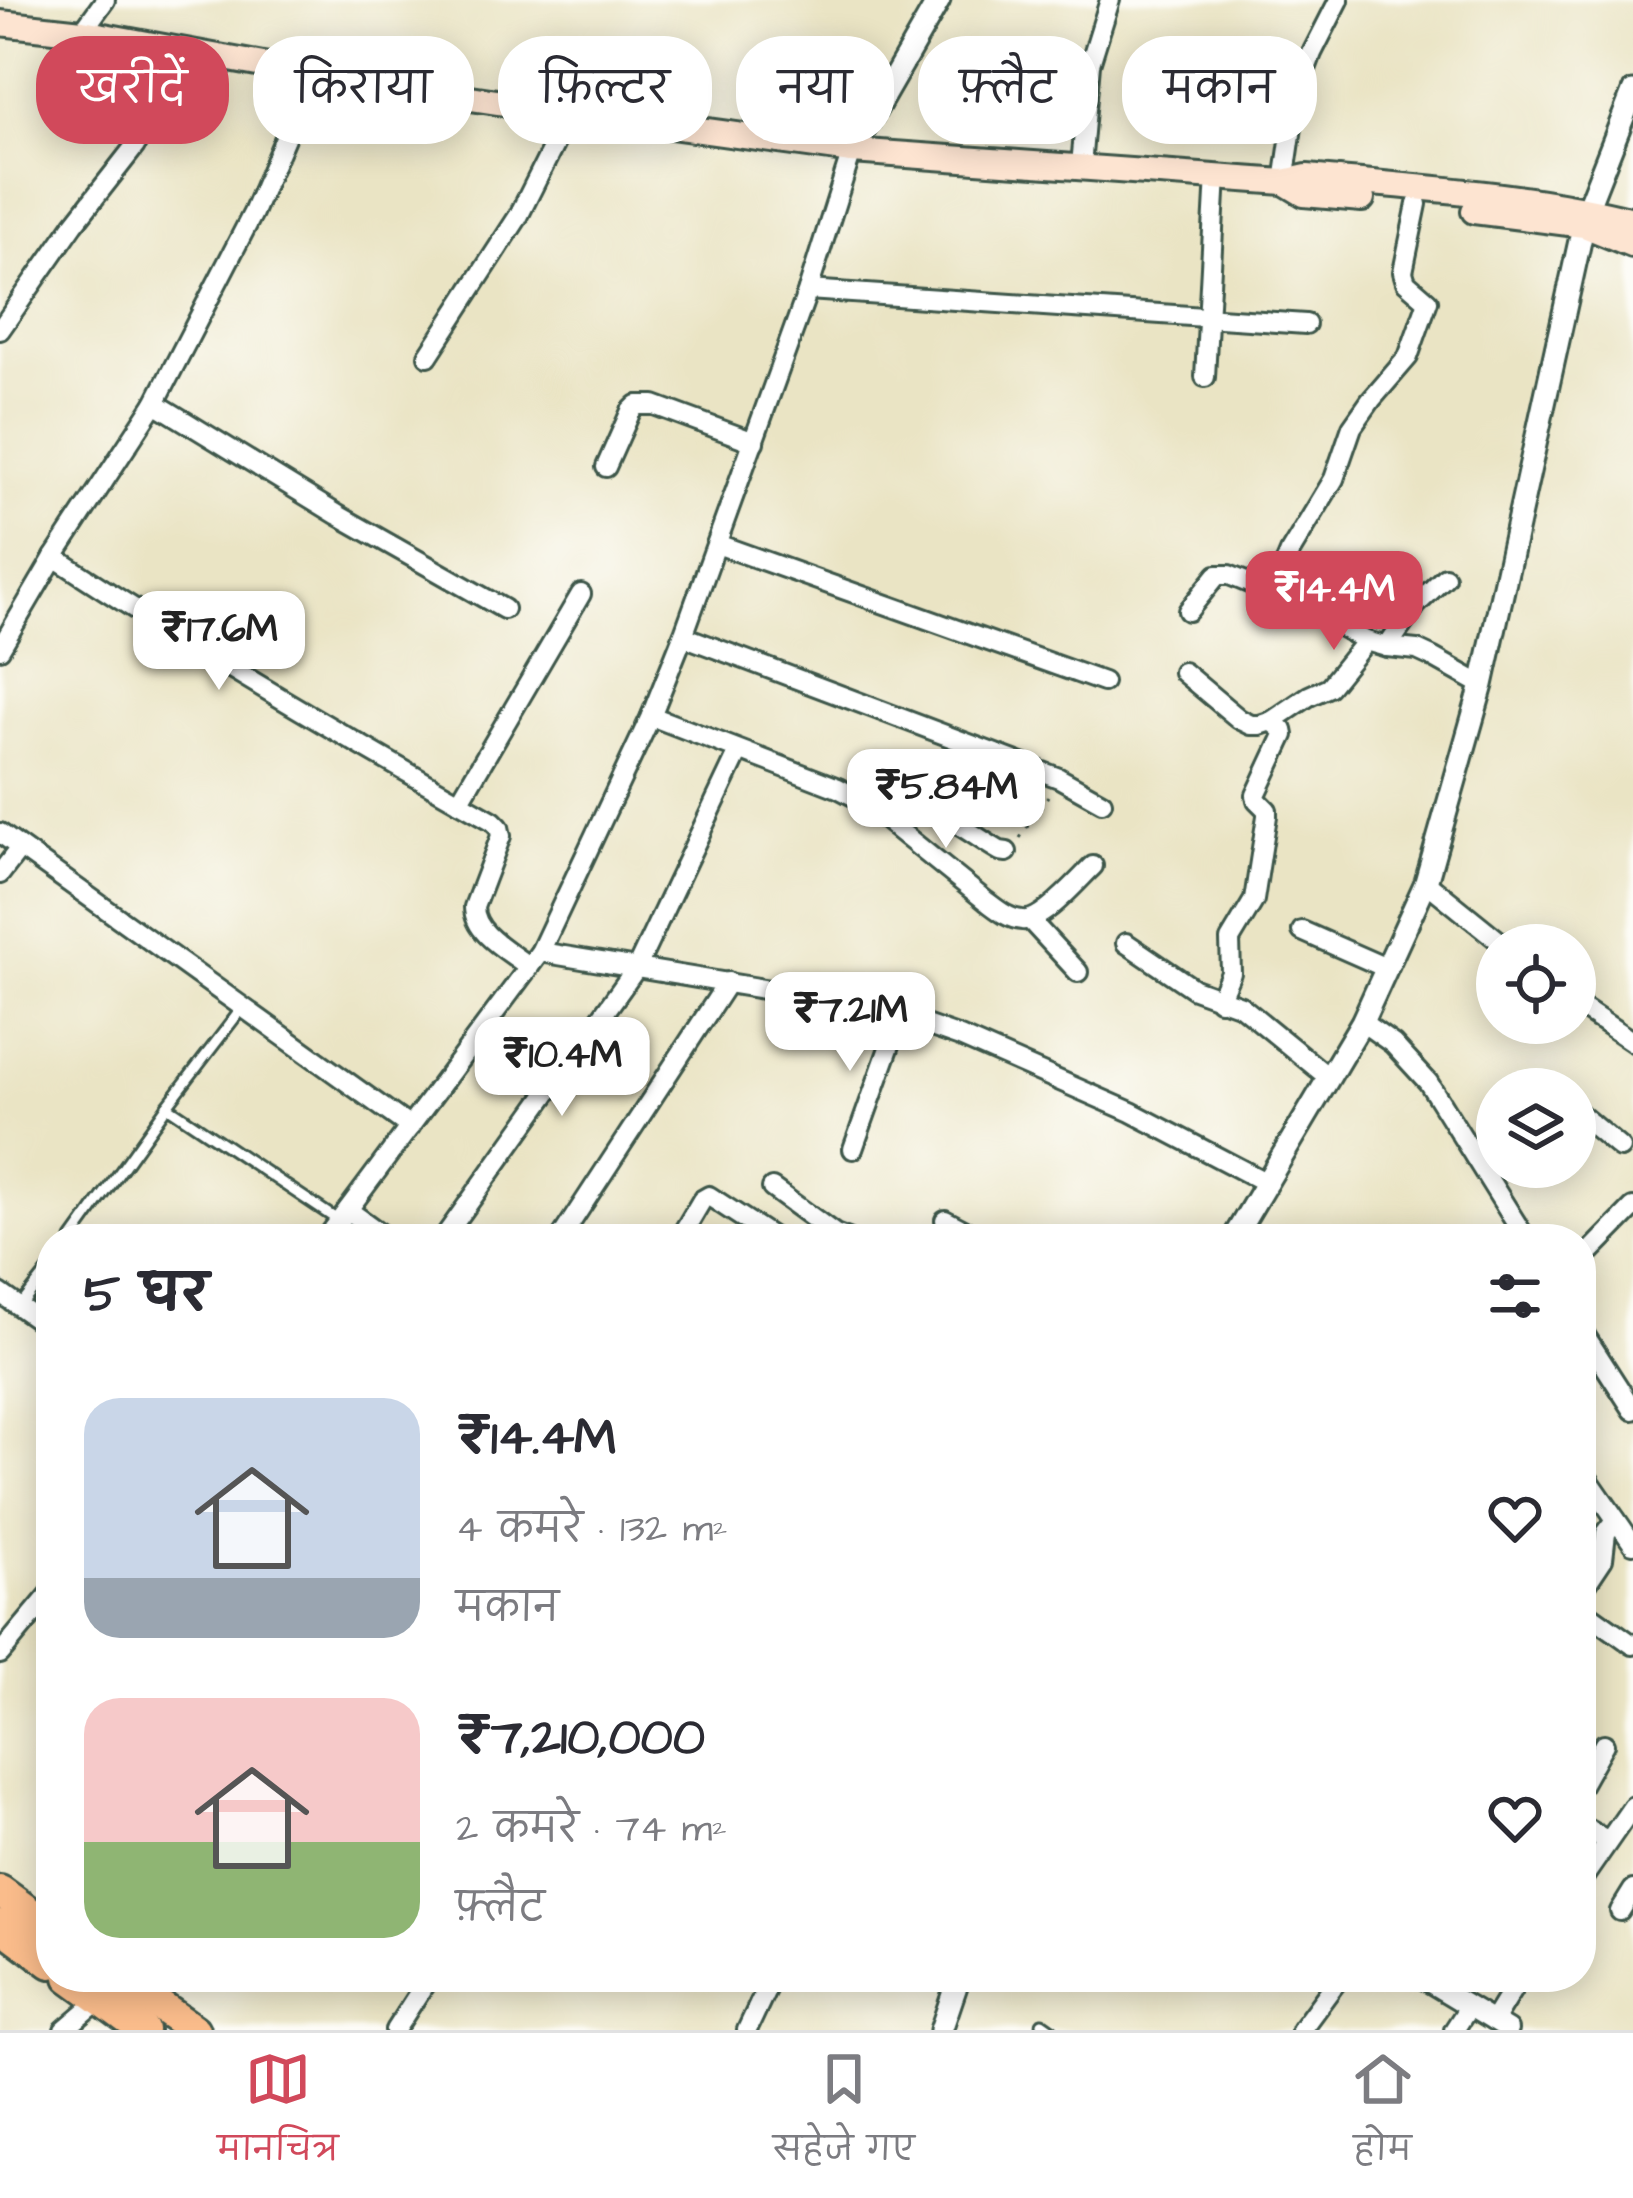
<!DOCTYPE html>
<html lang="hi">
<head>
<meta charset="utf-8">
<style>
	:root { --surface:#fff; --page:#f7f7f7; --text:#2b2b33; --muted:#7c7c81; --line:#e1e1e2; --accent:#d1495b }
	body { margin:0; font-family:"Architects Daughter","Playpen Sans Deva",sans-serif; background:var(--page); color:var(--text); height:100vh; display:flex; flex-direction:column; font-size:45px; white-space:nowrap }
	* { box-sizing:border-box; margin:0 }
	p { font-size:39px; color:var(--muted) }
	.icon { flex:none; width:66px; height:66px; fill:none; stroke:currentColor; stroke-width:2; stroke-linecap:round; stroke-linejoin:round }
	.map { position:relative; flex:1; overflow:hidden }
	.details { position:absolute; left:36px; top:1224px; width:1560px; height:768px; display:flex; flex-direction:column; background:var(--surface); border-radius:48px; box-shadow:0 6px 30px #0003 }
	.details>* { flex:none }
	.top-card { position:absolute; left:36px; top:36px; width:1563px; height:108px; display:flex; gap:24px }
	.tools { position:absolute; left:1476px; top:924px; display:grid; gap:24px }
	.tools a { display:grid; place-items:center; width:120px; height:120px; border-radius:50%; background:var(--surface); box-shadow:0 6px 30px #0003; font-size:60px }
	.price { position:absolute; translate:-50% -102px; padding:0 27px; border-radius:24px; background:#fff; color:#222; font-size:39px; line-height:78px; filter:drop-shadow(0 3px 6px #0008) }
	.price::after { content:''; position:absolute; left:50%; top:72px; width:36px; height:27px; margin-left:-18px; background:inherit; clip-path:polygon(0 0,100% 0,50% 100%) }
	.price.active { background:var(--accent); color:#fff }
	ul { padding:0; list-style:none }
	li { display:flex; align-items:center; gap:36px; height:300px; padding:0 48px }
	li span { display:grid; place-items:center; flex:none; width:336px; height:240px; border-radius:36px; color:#555 }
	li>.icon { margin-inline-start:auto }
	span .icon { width:144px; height:144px; fill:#fffc; stroke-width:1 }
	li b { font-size:51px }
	h2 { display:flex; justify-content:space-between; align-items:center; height:144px; padding:0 48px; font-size:51px }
	.chip { padding:0 42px; border-radius:48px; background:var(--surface); box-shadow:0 6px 30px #0003; font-size:42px; line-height:108px }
	.chip.active { background:var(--accent); color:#fff }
	.tabs { display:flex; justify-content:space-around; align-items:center; height:168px; border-top:3px solid var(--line); background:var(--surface); font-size:33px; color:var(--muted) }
	.tabs a { display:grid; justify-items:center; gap:6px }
	.tabs .active { color:var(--accent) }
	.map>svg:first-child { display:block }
</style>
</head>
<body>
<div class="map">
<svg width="1633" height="2030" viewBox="0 0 1633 2030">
	<rect width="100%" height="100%" fill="#fdfcf7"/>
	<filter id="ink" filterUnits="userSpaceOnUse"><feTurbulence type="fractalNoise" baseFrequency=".00833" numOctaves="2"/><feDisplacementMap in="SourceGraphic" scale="24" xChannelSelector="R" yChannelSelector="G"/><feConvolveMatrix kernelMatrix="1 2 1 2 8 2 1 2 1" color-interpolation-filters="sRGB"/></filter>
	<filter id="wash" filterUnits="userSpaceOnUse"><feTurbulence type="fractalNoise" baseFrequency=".004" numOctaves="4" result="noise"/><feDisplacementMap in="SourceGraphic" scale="48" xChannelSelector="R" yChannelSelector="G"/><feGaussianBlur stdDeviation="2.7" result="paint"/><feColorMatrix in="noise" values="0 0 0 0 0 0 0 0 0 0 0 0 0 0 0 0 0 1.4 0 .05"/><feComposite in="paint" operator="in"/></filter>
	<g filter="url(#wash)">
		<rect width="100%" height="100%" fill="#eae4c4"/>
	</g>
	<g filter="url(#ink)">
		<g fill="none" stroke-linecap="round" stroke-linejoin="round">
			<g stroke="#3d564a" stroke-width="15">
				<g id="service">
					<path d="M167,1106L339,1221"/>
					<path d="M72,1239L167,1106L243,1007"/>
					<path d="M21,1305L51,1267"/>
					<path d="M1042,2023L1052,2030"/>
				</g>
			</g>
			<g stroke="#3d564a" stroke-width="24">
				<g id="minor">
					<path d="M82,32L105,0"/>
					<path d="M1081,166L1090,64L1110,0"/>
					<path d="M1284,182L1297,93L1312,53L1339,0"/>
					<path d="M808,290L1306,324"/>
					<path d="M0,330L74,224L135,146L182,51"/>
					<path d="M428,356L518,217L570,113"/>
					<path d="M1205,377L1216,175"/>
					<path d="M155,403L338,515L504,609"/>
					<path d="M606,467L631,411L637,405H654L754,442"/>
					<path d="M717,544L1103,682"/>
					<path d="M54,557C197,651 344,737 493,821L499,827L501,836L474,907C474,934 509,951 529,967"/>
					<path d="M1273,593L1290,552L1334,479L1352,427L1371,400L1408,357L1428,301L1406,282L1403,272L1417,204"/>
					<path d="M1188,611L1217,575H1229L1307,607L1366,641L1387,647L1417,650L1432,657L1482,685"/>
					<path d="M683,636L1059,778L1102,802"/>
					<path d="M1387,647L1417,604L1445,577"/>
					<path d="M0,649L54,557L155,403L253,213L312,74"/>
					<path d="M1183,672L1239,719L1251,725H1260L1272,721L1309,696L1329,687L1366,641"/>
					<path d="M651,716L838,788L861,800L986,901C997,909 1008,919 1022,920C1042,923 1078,880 1093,866"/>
					<path d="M459,802L581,594"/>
					<path d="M877,811C887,807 894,803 905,803C933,803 975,837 1000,851L1007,852"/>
					<path d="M0,833L410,1127"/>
					<path d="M0,874L20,848"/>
					<path d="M1426,882L1504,945"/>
					<path d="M1030,920L1078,972"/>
					<path d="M1302,931L1386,968"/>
					<path d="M1126,943L1194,989L1241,1006L1328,1077"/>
					<path d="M540,952L848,1003L917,1022L960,1037L1131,1112L1265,1182"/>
					<path d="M1219,1000L1231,973L1230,940L1254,900L1267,816V810L1257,800L1256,795L1284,735L1283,730L1272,721"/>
					<path d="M1575,1003L1633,1042"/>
					<path d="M1362,1022L1393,1044L1428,1082L1526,1239"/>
					<path d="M1538,1089H1546"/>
					<path d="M1575,1110L1620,1148"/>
					<path d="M853,1149L900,1017"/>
					<path d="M1475,1157L1497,1141"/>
					<path d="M772,1188L835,1234L848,1239"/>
					<path d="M348,1210L388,1239"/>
					<path d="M945,1220L981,1239"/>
					<path d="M326,1239L540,952L651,716L683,636L808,290L852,151"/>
					<path d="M443,1239L637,967L739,751"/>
					<path d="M560,1239L728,982"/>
					<path d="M679,1239L702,1200L709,1196L775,1239"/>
					<path d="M1581,1261L1633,1208"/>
					<path d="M0,1293L51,1329"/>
					<path d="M1581,1329L1633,1410"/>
					<path d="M1581,1469L1633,1544"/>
					<path d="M1581,1592L1603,1559L1606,1533L1616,1520"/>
					<path d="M1581,1608L1633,1645"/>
					<path d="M0,1654L51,1593"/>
					<path d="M1581,1785L1604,1744"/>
					<path d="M1581,1826L1607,1840"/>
					<path d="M1581,1881L1633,1806"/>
					<path d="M1620,1911L1633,1890"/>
					<path d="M1420,1977L1508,2030"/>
					<path d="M1493,2021L1520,1977"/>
					<path d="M64,2030L106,1994"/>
					<path d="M395,2030L429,1977"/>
					<path d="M747,2030L771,1979"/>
					<path d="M1301,2030L1340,1977"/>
					<path d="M1454,2030L1469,2007"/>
				</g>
			</g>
			<g stroke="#3d564a" stroke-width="27">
				<g id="tertiary">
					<path d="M852,151L939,0"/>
					<path d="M1233,1239L1362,1022L1426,882L1482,685L1587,209L1633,92"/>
					<path d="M941,2030L959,1977"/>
				</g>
			</g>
			<g stroke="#3d564a" stroke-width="30">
				<g id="secondary">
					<path d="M0,23L82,32L312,74L497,102L852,151L1284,182L1307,177C1416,188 1527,193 1633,220"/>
					<path d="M1284,182L1304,194L1362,199"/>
					<path d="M1474,211L1584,225L1633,245"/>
				</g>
			</g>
			<g stroke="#3d564a" stroke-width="36">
				<g id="trunk">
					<path d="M0,1891L51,1928"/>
					<path d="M0,1925L51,1963"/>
					<path d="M70,1977L143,2030"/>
					<path d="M119,1977L194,2030"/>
				</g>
			</g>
			<path stroke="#3d564a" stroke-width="3" stroke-dasharray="3 9" stroke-linecap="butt" d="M1020,838L1048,796"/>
			<use href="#service" stroke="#fff" stroke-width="9"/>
			<use href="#minor" stroke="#fff" stroke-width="18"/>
			<use href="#tertiary" stroke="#fff" stroke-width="21"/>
			<use href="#secondary" stroke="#fde4d1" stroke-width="24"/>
			<use href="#trunk" stroke="#fabc8b" stroke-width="30"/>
		</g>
	</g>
</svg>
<div class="tools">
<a><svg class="icon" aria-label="locate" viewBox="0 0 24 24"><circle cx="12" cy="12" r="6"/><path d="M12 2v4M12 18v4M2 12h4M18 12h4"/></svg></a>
<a><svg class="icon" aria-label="layers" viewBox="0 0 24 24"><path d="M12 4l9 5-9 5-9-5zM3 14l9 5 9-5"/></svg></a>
</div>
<b class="price active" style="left:1334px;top:653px">₹14.4M</b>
<b class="price" style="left:219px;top:693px">₹17.6M</b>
<b class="price" style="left:946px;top:851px">₹5.84M</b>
<b class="price" style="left:850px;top:1074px">₹7.21M</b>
<b class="price" style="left:562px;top:1119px">₹10.4M</b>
<div class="top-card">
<a class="chip active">खरीदें</a>
<a class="chip">किराया</a>
<a class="chip">फ़िल्टर</a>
<a class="chip">नया</a>
<a class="chip">फ़्लैट</a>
<a class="chip">मकान</a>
</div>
<section class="details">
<h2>5 घर<svg class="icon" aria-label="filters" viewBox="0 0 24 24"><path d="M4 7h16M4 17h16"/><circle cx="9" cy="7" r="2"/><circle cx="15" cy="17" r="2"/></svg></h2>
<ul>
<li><span style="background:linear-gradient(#c9d6e8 75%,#9aa5b1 0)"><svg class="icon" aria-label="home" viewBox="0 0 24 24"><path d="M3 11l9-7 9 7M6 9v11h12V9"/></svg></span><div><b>₹14.4M</b><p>4 कमरे · 132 m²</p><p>मकान</p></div><svg class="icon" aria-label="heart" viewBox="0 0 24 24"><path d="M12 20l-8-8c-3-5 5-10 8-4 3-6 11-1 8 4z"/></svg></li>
<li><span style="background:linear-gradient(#f6c9c9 60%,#8fb573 0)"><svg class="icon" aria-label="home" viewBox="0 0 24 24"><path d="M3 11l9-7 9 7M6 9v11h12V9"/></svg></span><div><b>₹7,210,000</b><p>2 कमरे · 74 m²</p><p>फ़्लैट</p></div><svg class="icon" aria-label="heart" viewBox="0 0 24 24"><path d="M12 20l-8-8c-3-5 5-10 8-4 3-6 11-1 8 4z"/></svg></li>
</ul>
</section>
</div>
<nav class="tabs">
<a class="active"><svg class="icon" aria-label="map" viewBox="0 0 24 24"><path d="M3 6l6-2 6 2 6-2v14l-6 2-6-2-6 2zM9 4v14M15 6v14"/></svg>मानचित्र</a>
<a><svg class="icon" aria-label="saved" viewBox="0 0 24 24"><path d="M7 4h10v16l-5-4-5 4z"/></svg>सहेजे गए</a>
<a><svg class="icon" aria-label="home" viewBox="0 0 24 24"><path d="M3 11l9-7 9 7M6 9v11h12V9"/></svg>होम</a>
</nav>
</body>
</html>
